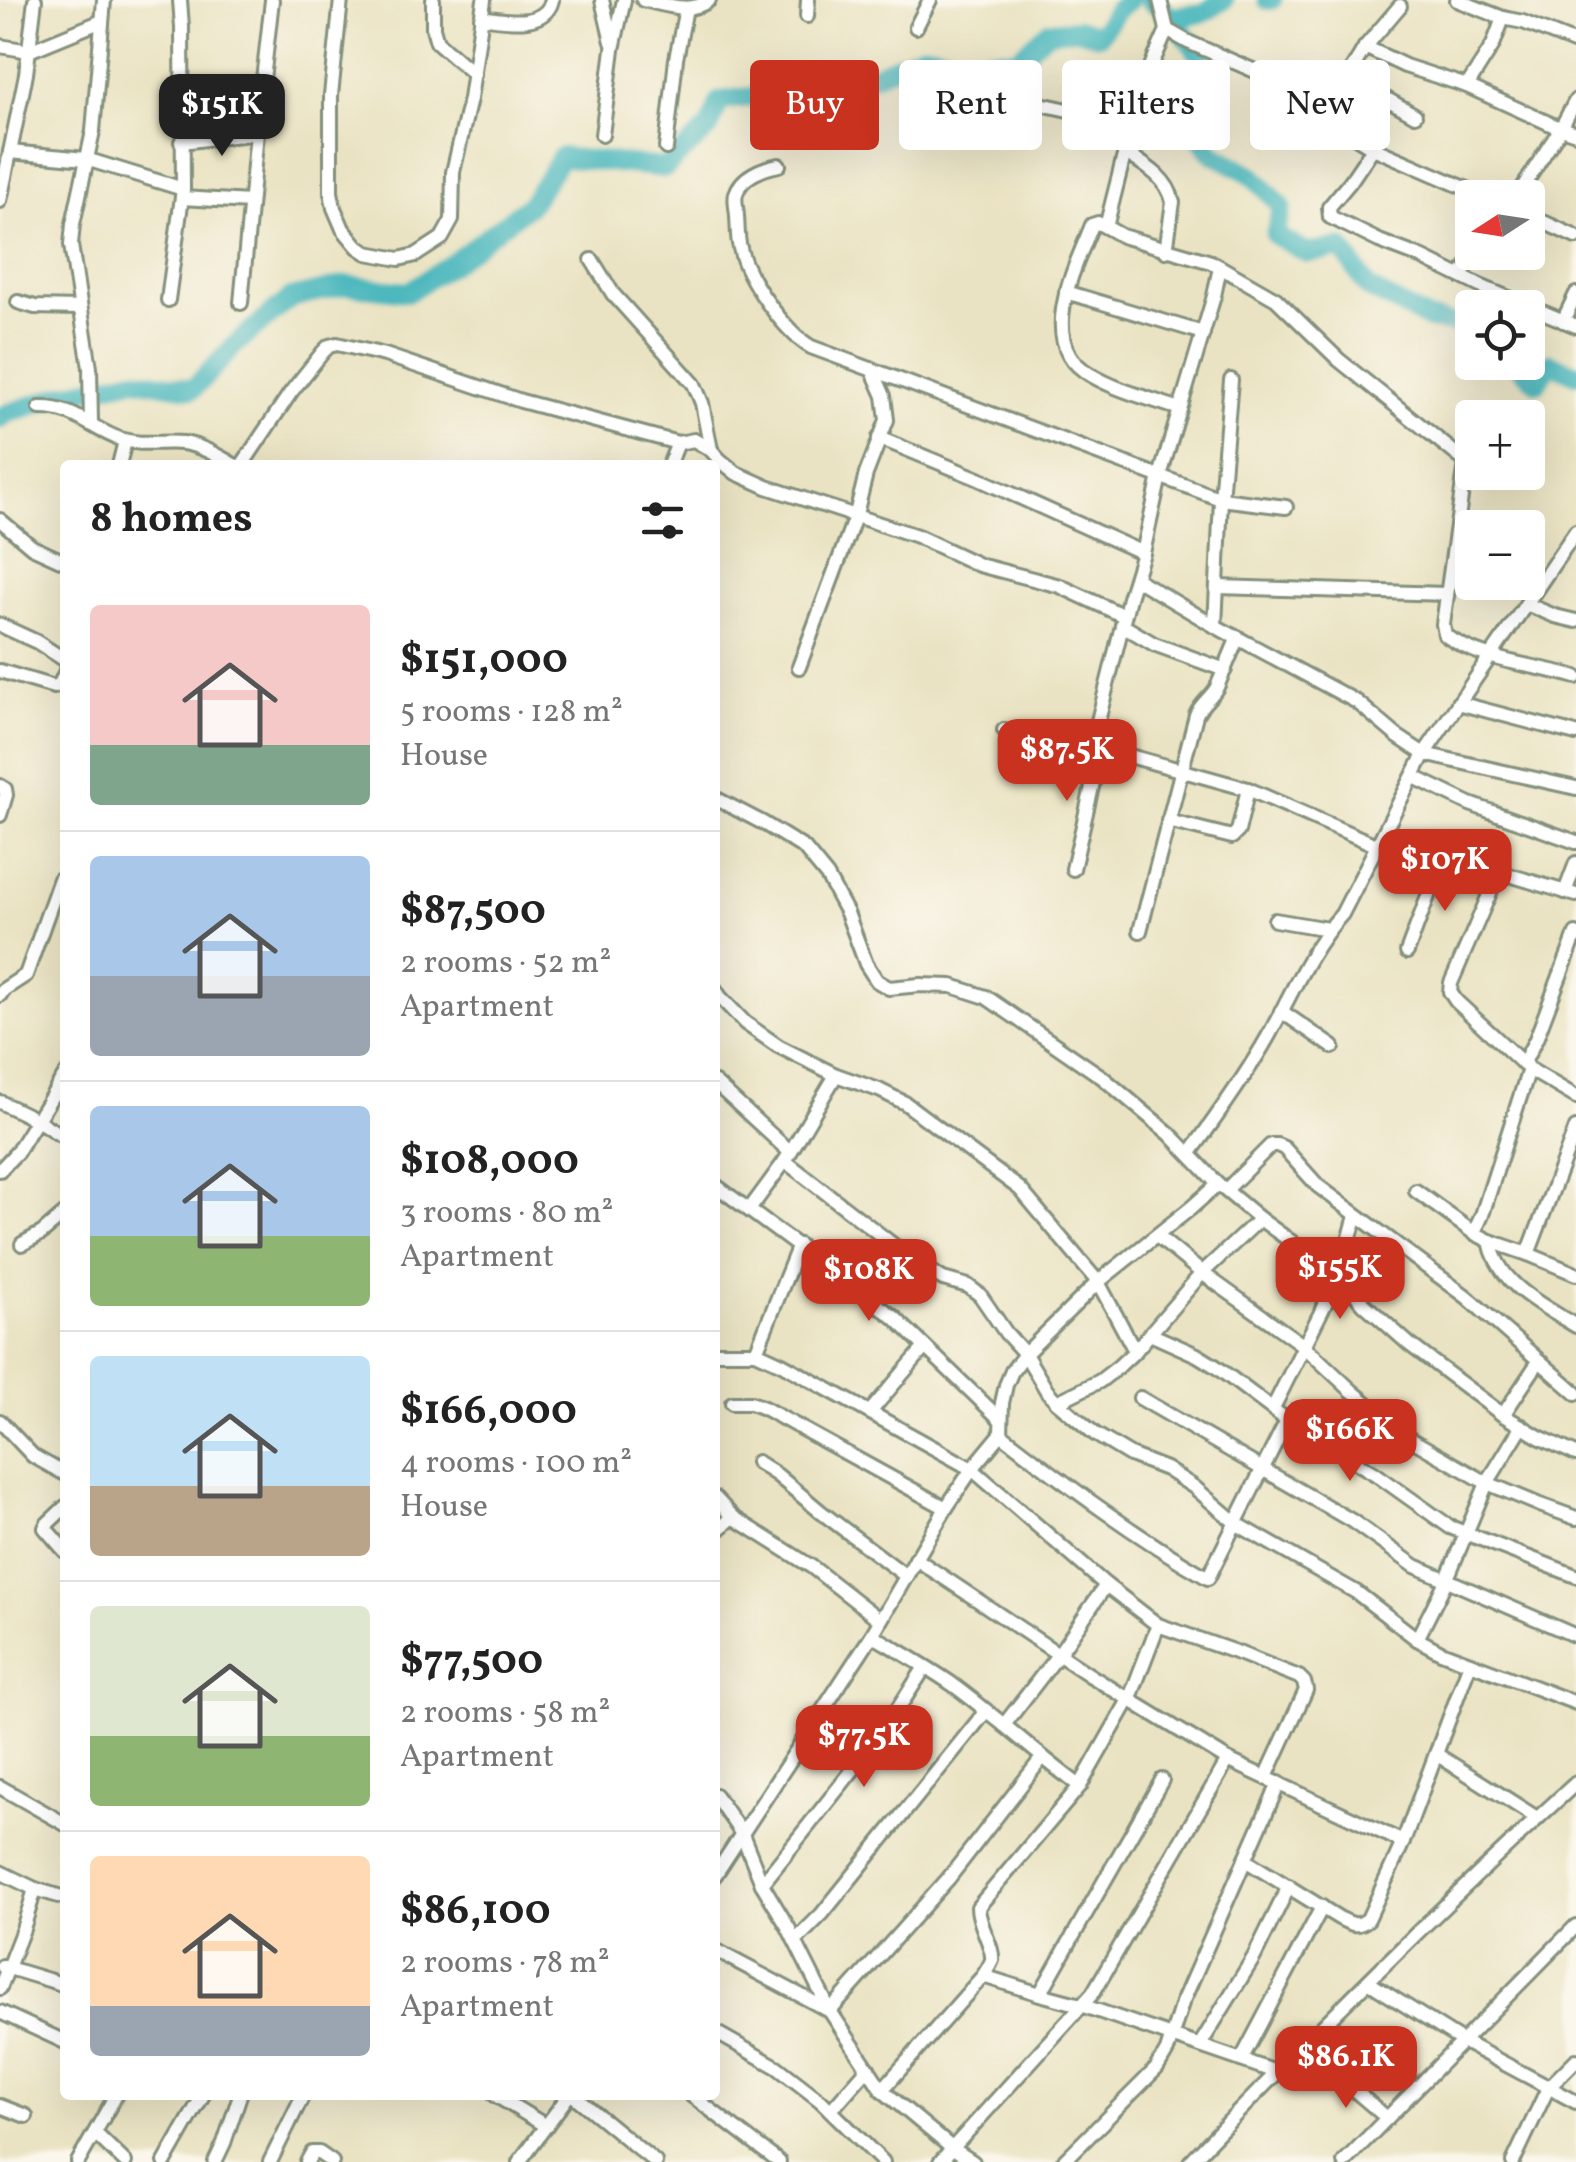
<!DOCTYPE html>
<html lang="en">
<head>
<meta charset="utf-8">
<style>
	:root { --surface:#fff; --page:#f6f6f6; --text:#222; --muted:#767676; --line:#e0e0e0; --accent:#c8321e }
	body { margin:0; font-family:Vollkorn,serif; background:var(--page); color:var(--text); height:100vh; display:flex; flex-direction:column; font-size:38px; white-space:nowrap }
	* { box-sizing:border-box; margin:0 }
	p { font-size:32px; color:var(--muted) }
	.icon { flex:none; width:55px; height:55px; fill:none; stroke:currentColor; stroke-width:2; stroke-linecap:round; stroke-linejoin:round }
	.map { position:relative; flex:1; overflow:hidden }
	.panel { position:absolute; left:60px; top:460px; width:660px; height:1640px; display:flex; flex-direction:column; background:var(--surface); border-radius:10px; box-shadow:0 10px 40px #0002 }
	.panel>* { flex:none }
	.banner { position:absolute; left:750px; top:60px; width:675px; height:90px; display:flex; gap:20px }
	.needle { width:65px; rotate:258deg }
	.fabs { position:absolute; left:1455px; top:180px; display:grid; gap:20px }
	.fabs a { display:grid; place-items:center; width:90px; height:90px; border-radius:10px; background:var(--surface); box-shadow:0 10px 40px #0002; font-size:50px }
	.price { position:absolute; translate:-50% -85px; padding:0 22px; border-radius:20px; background:var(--accent); color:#fff; font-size:32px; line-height:65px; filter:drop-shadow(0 2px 5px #0008) }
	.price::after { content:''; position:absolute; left:50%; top:60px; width:30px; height:22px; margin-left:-15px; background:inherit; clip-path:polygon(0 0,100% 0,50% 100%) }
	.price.current { background:#222; color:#fff }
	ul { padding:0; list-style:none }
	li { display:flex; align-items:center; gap:30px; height:250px; padding:0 30px }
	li+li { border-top:2px solid var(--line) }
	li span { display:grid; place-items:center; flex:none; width:280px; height:200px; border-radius:10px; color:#555 }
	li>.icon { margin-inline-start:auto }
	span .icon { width:120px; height:120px; fill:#fffc; stroke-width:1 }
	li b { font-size:42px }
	h2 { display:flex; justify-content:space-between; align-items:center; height:120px; padding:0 30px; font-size:42px }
	.tag { padding:0 35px; border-radius:10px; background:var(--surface); box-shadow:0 10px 40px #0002; font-size:35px; line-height:90px }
	.tag.current { background:var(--accent); color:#fff }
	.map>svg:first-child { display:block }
</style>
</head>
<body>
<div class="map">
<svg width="1576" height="2162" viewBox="0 0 1576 2162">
	<rect width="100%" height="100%" fill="#fbf7ec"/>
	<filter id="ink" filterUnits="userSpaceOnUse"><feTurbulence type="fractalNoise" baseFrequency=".01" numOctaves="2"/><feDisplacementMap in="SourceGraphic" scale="20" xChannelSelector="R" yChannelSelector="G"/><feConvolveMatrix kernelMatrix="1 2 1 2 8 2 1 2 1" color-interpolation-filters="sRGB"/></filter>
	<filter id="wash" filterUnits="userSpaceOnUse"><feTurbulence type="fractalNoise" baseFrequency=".0048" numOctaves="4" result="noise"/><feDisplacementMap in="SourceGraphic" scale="40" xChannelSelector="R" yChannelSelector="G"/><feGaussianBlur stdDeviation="2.25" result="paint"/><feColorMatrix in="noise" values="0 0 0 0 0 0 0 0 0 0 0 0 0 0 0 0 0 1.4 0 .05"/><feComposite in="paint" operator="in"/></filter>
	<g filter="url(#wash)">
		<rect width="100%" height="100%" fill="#eae3c3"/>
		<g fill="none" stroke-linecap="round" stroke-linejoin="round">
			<g stroke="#46b6bc" stroke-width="20">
				<path d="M1149,0C1176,15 1187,41 1207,64L1201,90L1185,120L1213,154L1251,174L1282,207L1275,235L1307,253L1342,248L1368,288L1427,319L1459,325L1472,343"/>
				<path d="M1267,0H1272"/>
				<path d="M1174,17L1204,13L1224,0"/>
				<path d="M1515,362L1537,383L1550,363L1576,374"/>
				<path d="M0,419L6,414L69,393L134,379L193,389L238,342L291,298L346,285L408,292L451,264L530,204L561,157L665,168L709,128L720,101L766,95H828L923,54L965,60L1017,59L1049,31L1077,29L1099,35L1116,11L1129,0"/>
			</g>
		</g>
	</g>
	<g filter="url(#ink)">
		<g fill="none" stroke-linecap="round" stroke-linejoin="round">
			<g stroke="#84907c" stroke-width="18">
				<g id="minor">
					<path d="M341,0L331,95V192L334,208L343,229L358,247L367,253L399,259L416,255L442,238L452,220L453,172L470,99L484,0"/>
					<path d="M433,0V28L437,42L474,74"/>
					<path d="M602,0L612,42"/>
					<path d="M643,0C664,4 691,15 709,0"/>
					<path d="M1457,0L1503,18"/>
					<path d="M807,16L808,0"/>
					<path d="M481,17C504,20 545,29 552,0"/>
					<path d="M916,27L930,0"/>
					<path d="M1167,30L1188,42L1255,71L1292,91L1324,117L1373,148L1488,198"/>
					<path d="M0,46L29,51L102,21"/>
					<path d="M1365,47L1400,6"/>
					<path d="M1348,77L1415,115"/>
					<path d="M1467,86L1493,45L1503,18L1523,22L1576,43"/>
					<path d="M1027,101L1132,124"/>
					<path d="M1324,117L1365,47L1405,66L1467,86L1555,126L1576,133"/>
					<path d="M602,135L613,49L624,0"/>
					<path d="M181,142L257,133"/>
					<path d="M666,148L676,59L686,8"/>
					<path d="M1373,148L1350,182L1329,207L1330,217L1379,241L1421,257L1480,286L1576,326"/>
					<path d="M10,152L86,159L183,189"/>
					<path d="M1126,153C1145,165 1168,178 1173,202L1166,251"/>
					<path d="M779,165C763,168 741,176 736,194C734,200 737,211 737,217C738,227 737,238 740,248C746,278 785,332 811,347L1221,499L1215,626"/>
					<path d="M182,198L250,202"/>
					<path d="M1516,198L1561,128L1576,100"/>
					<path d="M0,201L26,74L35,0"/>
					<path d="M1528,215L1576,237"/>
					<path d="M1106,227L1098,223L1092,225C1075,268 1034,344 1091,375C1118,391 1151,399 1180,409"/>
					<path d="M592,260L613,294L694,384L702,403L711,450"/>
					<path d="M1220,267L1276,299L1339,360L1466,462L1443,624L1445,635C1482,662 1533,664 1576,677"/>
					<path d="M1461,276L1475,252"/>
					<path d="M1066,292L1203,333"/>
					<path d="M168,300L183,189L182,27L180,0"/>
					<path d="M18,302L35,307L79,308"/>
					<path d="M241,303L257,133L272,0"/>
					<path d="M1563,321L1576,294"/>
					<path d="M1231,380L1221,499L1286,507"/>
					<path d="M40,408C74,407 91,429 120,439C141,446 163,441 183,443C202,446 218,456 234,465"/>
					<path d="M91,422L90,368L71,245L73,224L93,131L104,0"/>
					<path d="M879,438L979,479L1143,553"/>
					<path d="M119,465L125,441"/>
					<path d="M242,465L291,392L323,352L329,346L337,344L385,355L521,401L678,443L694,440L711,450L720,460L736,473L767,487L917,536L979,565L1060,586L1124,616"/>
					<path d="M669,465L678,443"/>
					<path d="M0,520L32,547L65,562"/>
					<path d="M1136,579L1215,626L1357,702L1397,736L1424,754L1576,788"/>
					<path d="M1218,587L1447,594"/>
					<path d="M1526,604L1555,616L1576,621"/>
					<path d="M0,625L37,642L65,660"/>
					<path d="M1122,625L1154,644L1225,670"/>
					<path d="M799,667L856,514L866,474L887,420L884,396L872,369"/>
					<path d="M0,671L54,687L60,684L65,673"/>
					<path d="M1458,703L1576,734"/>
					<path d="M1004,730L1052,750L1098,762"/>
					<path d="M1101,748L1248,789L1378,846L1499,872L1576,895"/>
					<path d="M1414,777L1470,804L1576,842"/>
					<path d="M0,786L5,789L6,795L0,815"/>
					<path d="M715,798L763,823L804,848L827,876L847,913L866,964L877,981L889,988L920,985L952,986L986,997L1102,1077L1170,1134L1218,1184L1260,1219L1339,1276L1364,1304L1409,1344L1503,1415L1539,1437L1576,1454"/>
					<path d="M1168,821L1232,837L1238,831L1248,789"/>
					<path d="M1073,869L1101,748L1096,729L1100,713L1129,598L1143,553L1160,476L1214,296L1220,267L1211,262L1122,236L1106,227L1132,124L1152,64L1167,30L1160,0"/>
					<path d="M1499,872L1451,983L1450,992L1456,1001L1529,1069L1576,1097"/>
					<path d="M1565,892L1576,863"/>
					<path d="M1275,920L1328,929"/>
					<path d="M1140,931L1196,715C1201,703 1211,698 1217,687L1238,637"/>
					<path d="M1407,952L1442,859"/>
					<path d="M715,989L720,997L745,1023L778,1046L836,1075L879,1090L905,1103L1020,1189L1098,1282L1135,1351"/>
					<path d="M0,995L3,990L26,975L60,879"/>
					<path d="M1281,1011L1333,1047"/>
					<path d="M1523,1064L1536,1039L1576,934"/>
					<path d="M1529,1069L1482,1215L1474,1233L1490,1241L1528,1254L1576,1274"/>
					<path d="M715,1083L790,1152"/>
					<path d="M0,1102L37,1120L65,1138"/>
					<path d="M1190,1153C1218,1115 1246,1076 1269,1035C1292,993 1310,949 1342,914L1424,754L1576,531"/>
					<path d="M785,1161L914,1261L943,1279L968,1286L980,1295L1006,1333L1025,1354L1047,1391L1057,1402L1095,1434L1130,1455L1166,1469L1194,1487L1237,1524L1356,1592L1417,1639L1441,1652L1576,1703"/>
					<path d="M0,1170L17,1152L65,1075"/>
					<path d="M715,1185L894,1317L1001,1420"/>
					<path d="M1226,1190L1271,1145H1277L1284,1148L1318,1186L1467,1297L1576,1393"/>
					<path d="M1416,1191L1474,1233"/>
					<path d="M749,1210L785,1161L836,1075"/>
					<path d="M1157,1236L1202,1273L1304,1346L1352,1391L1410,1439L1487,1483L1540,1505L1576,1518"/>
					<path d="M1490,1241C1498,1285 1542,1305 1576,1326"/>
					<path d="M22,1244L42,1233L65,1213"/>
					<path d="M1528,1254L1576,1128"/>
					<path d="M1150,1334L1197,1355L1215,1366L1287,1420L1377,1475L1450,1527L1576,1576"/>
					<path d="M715,1352H756L782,1364L972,1469L1106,1585L1158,1625L1241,1654L1299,1677L1304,1682L1306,1690L1266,1777"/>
					<path d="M756,1352L799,1245"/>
					<path d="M1140,1398L1352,1521L1415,1566L1576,1636"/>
					<path d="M1057,1402L1100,1381L1118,1367L1135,1351L1202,1273L1260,1219"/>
					<path d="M732,1403H751L764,1408L946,1508"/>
					<path d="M1273,1408L1339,1276L1356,1216"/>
					<path d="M870,1412L925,1347"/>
					<path d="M1503,1415L1539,1361"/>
					<path d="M0,1421L33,1456L65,1474"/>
					<path d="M1001,1434C1068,1486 1135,1536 1208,1578L1287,1420"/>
					<path d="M757,1462L777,1475L821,1512L906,1576"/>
					<path d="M715,1498L733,1517L812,1567L880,1620"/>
					<path d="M65,1507L47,1524L45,1528L65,1551"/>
					<path d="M715,1533L733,1517"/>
					<path d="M916,1559L1091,1676L1228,1760L1403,1842"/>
					<path d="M1158,1625L1130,1698L1080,1786L978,1907C978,1925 994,1947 992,1960C991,1963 985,1973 983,1976L1040,1994L1081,2005L1276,2072"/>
					<path d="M872,1635C899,1651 926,1666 952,1684C996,1716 1036,1754 1080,1786"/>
					<path d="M1417,1639L1446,1581L1487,1483L1522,1426"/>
					<path d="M1004,1725L1058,1655L1106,1585"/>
					<path d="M1436,1754L1537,1818"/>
					<path d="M0,1787L65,1824"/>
					<path d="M715,1795L742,1834L762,1884L788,1927L830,2011L882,2090L953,2149L973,2162"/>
					<path d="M1245,1860L1339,1918C1351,1924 1357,1928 1368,1919L1403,1842L1470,1663"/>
					<path d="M0,1872L35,1889L65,1898"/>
					<path d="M715,1875L872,1635L946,1508L972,1469L1001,1434L1002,1403L1006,1385L1012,1371L1025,1354L1098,1282L1191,1208L1218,1184"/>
					<path d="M762,1884L883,1732L925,1667"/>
					<path d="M795,1941L822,1914L986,1711"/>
					<path d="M715,1950L830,2011L948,1879L1042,1758"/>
					<path d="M2,1966L65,1985"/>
					<path d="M1368,1982L1462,2041L1576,2102"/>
					<path d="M0,1988L23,1929L35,1889"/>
					<path d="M1040,1994L1162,1780"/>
					<path d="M0,2012L65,2042"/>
					<path d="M715,2032L777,2067L821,2101L883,2162"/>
					<path d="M1200,2045L1254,1957L1289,1886"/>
					<path d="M1241,2060L1322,1907"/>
					<path d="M1333,2072L1387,2118"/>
					<path d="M882,2090L983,1976"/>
					<path d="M495,2095L546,2126"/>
					<path d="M573,2095L655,2162"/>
					<path d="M691,2095L779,2162"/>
					<path d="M0,2106L26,2116"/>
					<path d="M831,2110L868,2068"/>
					<path d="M95,2133L125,2162"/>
					<path d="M78,2162L116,2095"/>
					<path d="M165,2162L203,2095"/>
					<path d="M215,2162L224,2143L240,2095"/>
					<path d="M270,2162L303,2095"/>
					<path d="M307,2162L312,2153H319L332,2162"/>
					<path d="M519,2162L569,2095"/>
					<path d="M940,2162L1093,1993L1228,1760"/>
					<path d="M1063,2162L1157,2068L1167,2051L1182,2003L1279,1783"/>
					<path d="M1190,2162C1315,2032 1443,1904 1576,1783"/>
					<path d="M1344,2162L1576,1926"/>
					<path d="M1513,2162L1548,2088L1576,2060"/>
				</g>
			</g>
			<use href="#minor" stroke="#fff" stroke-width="12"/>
		</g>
	</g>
</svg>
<div class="fabs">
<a><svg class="needle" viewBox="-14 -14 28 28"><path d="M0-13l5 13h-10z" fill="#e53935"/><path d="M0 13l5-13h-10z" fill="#767676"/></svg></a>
<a><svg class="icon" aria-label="locate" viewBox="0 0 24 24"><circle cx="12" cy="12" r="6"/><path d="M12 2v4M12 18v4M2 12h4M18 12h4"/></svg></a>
<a>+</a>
<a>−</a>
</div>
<b class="price current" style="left:222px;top:159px">$151K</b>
<b class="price" style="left:1067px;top:804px">$87.5K</b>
<b class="price" style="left:1445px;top:914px">$107K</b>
<b class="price" style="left:1340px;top:1322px">$155K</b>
<b class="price" style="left:869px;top:1324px">$108K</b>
<b class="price" style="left:1350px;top:1484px">$166K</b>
<b class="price" style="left:864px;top:1790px">$77.5K</b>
<b class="price" style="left:1346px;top:2111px">$86.1K</b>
<div class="banner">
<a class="tag current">Buy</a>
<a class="tag">Rent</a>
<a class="tag">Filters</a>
<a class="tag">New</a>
</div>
<section class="panel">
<h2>8 homes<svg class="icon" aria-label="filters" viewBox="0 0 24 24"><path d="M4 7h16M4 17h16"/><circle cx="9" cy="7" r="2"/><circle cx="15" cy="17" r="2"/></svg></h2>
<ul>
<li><span style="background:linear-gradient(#f6c9c9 70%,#7fa58c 0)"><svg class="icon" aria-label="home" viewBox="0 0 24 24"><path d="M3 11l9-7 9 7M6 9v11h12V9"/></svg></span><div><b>$151,000</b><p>5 rooms · 128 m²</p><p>House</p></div></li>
<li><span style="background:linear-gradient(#a9c7e8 60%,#9aa5b1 0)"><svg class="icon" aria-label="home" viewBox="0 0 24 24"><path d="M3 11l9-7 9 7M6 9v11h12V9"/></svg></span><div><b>$87,500</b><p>2 rooms · 52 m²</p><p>Apartment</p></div></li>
<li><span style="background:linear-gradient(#a9c7e8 65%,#8fb573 0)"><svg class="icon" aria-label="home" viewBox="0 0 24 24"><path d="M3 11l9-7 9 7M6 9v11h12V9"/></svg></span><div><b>$108,000</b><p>3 rooms · 80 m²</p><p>Apartment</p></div></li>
<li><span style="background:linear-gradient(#bfe0f5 65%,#b9a48a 0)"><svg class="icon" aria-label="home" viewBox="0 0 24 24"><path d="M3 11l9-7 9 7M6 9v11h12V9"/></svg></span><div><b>$166,000</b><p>4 rooms · 100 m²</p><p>House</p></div></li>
<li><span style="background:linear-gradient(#dfe7d0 65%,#8fb573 0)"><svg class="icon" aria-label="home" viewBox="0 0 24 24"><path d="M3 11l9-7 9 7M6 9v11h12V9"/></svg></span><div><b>$77,500</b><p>2 rooms · 58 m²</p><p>Apartment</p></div></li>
<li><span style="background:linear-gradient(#ffd9b3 75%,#9aa5b1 0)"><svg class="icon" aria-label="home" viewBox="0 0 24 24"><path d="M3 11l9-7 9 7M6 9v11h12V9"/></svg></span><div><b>$86,100</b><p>2 rooms · 78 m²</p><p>Apartment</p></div></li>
</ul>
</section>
</div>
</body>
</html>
